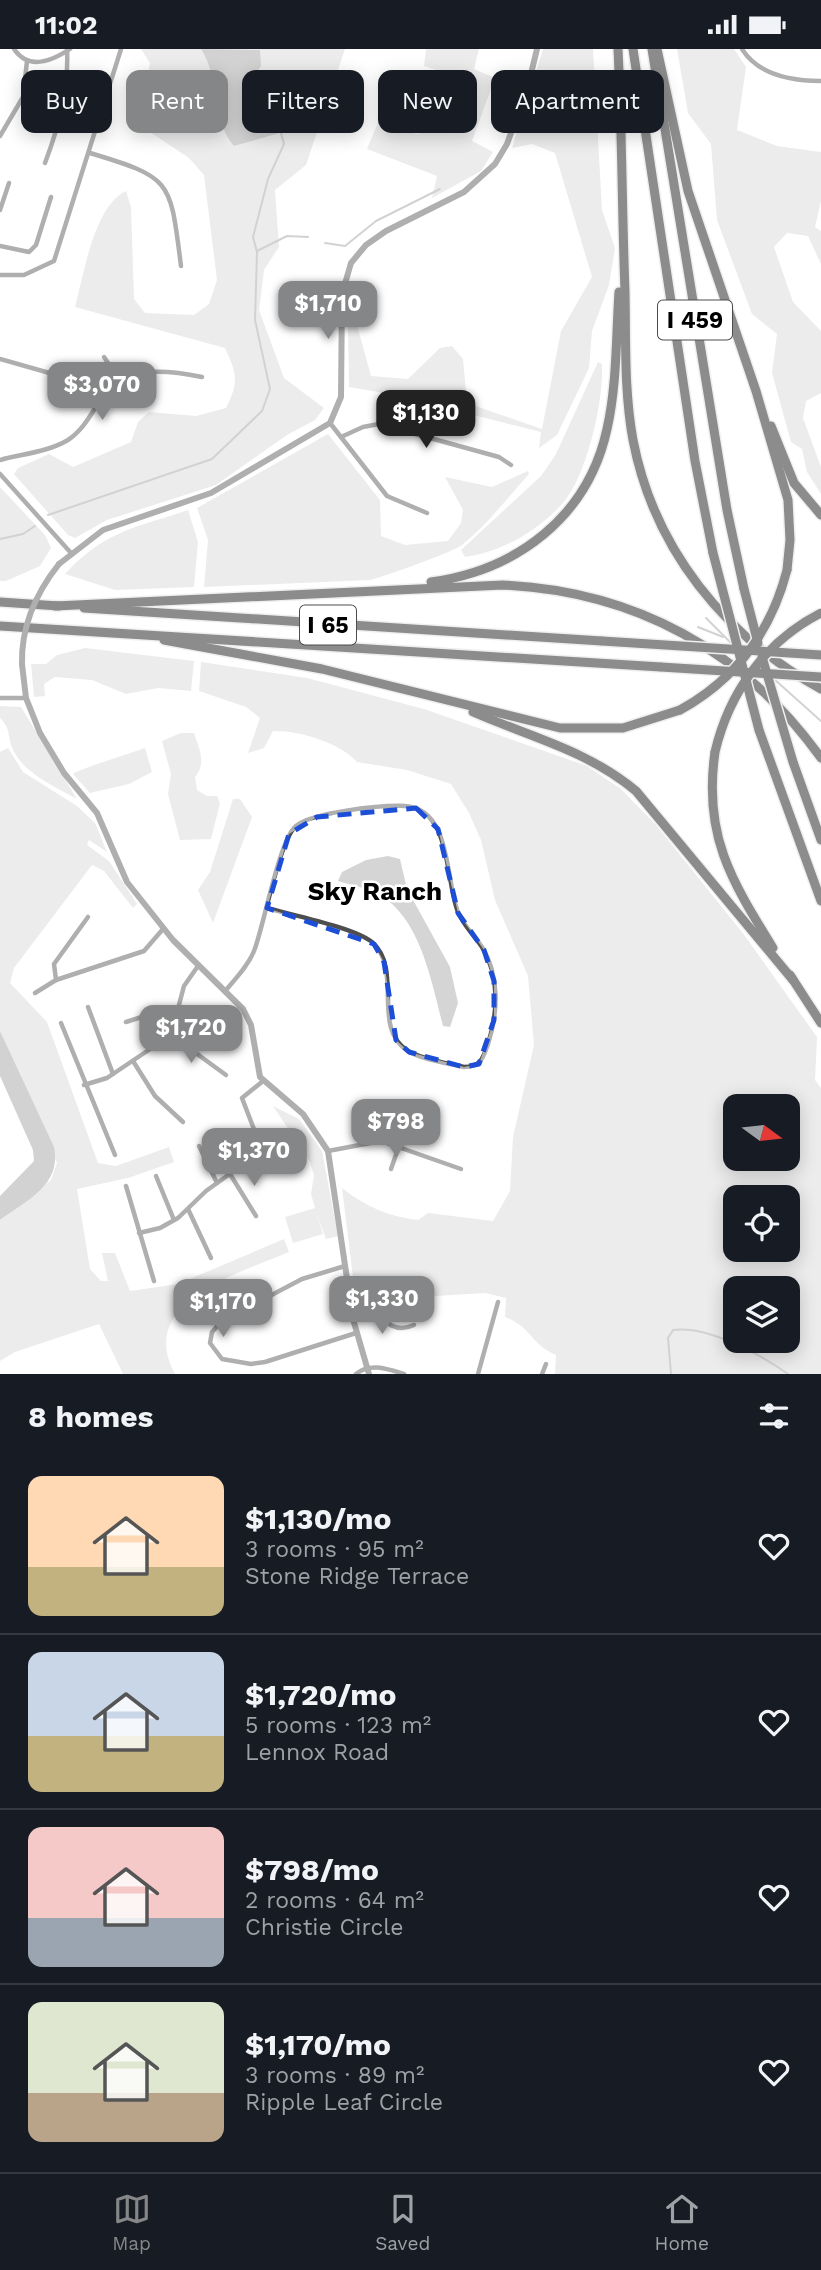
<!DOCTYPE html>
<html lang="en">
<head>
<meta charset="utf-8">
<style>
	:root { --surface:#171b24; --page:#242831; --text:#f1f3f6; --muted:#9ea1a6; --line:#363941; --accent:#858687 }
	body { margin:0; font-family:"Work Sans",sans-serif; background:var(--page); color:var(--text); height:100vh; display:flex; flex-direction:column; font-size:26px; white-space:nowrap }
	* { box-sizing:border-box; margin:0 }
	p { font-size:23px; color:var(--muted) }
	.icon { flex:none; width:38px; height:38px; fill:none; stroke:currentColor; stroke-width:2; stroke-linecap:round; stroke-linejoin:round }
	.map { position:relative; height:1325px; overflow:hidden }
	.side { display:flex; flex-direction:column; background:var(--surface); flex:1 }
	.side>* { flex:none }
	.top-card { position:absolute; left:21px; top:21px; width:780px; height:63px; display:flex; gap:14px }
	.needle { width:46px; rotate:105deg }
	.buttons { position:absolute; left:723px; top:1045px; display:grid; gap:14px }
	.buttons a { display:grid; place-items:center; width:77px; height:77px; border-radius:14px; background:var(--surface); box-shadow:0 4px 18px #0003; font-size:35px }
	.price { position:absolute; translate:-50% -60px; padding:0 16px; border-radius:14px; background:var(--accent); color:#fff; font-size:23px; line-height:46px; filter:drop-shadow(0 2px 4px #0008) }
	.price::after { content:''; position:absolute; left:50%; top:42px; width:21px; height:16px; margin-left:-10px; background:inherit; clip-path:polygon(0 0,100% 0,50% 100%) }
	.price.active { background:#222; color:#fff }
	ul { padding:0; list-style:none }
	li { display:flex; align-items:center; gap:21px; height:175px; padding:0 28px }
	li+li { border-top:2px solid var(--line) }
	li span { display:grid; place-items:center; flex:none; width:196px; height:140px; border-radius:14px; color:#555 }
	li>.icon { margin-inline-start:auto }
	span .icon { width:84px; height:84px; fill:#fffc; stroke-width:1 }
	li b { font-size:30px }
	h2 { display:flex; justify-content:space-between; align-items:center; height:84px; padding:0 28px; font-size:30px }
	.pill { padding:0 24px; border-radius:14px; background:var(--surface); box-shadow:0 4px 18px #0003; font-size:24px; line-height:63px }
	.pill.active { background:var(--accent); color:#fff }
	.status { display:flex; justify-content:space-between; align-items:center; height:49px; padding:0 35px; background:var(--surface); direction:ltr }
	.status svg { height:19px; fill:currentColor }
	.dock { display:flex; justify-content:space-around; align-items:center; height:98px; border-top:2px solid var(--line); background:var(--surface); font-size:19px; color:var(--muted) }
	.dock a { display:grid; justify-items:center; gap:4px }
	.dock .active { color:var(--accent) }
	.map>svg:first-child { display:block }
</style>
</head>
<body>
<div class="status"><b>11:02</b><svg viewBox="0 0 49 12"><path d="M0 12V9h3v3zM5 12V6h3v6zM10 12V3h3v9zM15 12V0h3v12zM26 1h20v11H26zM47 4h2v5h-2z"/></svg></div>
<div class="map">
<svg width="821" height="1325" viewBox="0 0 821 1325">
	<rect width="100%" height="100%" fill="#fff"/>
	<g fill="#d5d5d5" fill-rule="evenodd">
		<path d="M141,0H345L306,116L275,141L279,198L264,221L259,261L284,329L324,359L315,371L287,386L216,436L107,471L75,489L68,486L14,425L18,419L49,405L73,418L131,393L138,373L149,363L196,367L226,359C239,333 237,325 225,299L75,258C84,225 94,157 126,142L131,158L134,250L145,264L194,266L209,255L217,231L204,126L189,109L138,75L150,14Z"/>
		<path d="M426,0H479L474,20L495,29L472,92L493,103L481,122L432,149L437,127L367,100L380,69L416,85L442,80L459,49L451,26L424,17Z"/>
		<path d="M543,0H593L602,161L615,199L609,236L592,282L589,319L557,386L539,399L541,383L390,345L349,338L348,273L357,276L371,327L408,330L440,299L452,297L463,310L467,354L542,380L561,282L592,228L555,104L532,95L512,99Z"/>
		<path d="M677,0H734L746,18L737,81L777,97L821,103V152L815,178L821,182V215L808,187L787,184L774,198L793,253L821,282V344L806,352L803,369L821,418V445L807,423L802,400L791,393L772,324L777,285L752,265L717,171L711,95L688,64Z"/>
		<path d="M598,313L602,315C604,351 587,427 563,454C538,482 502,503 465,508L461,501L541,427L556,405Z"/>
		<path d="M328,385L380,451L381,487L405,496L448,492L461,474L463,461L445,428L492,438L528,422L529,425C508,448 487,476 462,496C453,503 383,528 370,531L204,538L208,491L197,459Z"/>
		<path d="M0,438L45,486L51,499L40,517L6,532H0Z"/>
		<path d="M188,461L198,493L194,538L115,541L65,525C104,482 135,479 188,461Z"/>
		<path d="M85,599L194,612L191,642L158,639L126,645L92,631L55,628L44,635L45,647L34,648L31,615H46L57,606Z"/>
		<path d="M201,613L307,629L424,660L587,717L621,740L656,776L742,883L817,988L815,1031L821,1039V1325H555L556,1306C530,1295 533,1279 505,1268L506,1249L485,1244L435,1247L354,1236L342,1139C367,1158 387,1167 418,1171L428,1164L493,1172L510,1142L513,1088L534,996L528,927L495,851L481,791L469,764L451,735L407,721L357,713C341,694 298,681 273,682L264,699L248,704L260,669L246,658L199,642ZM735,1057H788V1110H735ZM735,1148H788V1200H735ZM735,1239H788V1292H735Z"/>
		<path d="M0,657L21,658L77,750C54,737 22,724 12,698C7,685 11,680 0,669Z"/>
		<path d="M181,684H194C199,700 207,714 195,728L197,741L207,747H217L220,754L211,790L180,791L168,745L171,725L162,692Z"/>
		<path d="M8,699L23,723L77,757L95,774L107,803L89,791L87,796L109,812L137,855L133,859L104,822L92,816L14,919L10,934L47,973L98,1114L116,1117L169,1098L174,1113L128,1129L77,1140L90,1220L101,1232H108L102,1204H115L130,1242L178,1235L284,1190L289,1203C240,1224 135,1253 175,1325H123L99,1275L15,1303L0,1312V1171L51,1131L57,1114L0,982V703Z"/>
		<path d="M145,699L152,723L129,735L90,744L73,725C79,720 132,704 145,699Z"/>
		<path d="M233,750H240L252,768L213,874L198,841L210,823Z"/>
		<path d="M388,807L400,810L407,840L450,918L458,954L450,978L443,977C432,935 421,870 380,846C368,839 351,836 338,832L342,823L366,811Z"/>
		<path d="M273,1057L299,1070L322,1102L338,1187L326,1190L317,1165L323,1185L293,1194L285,1168L315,1159L311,1145L314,1126L310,1113Z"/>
	</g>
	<g fill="#9c9c9c">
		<path d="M201,0L260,1L261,17L255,26L259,52L266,64L284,71L283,83L234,97C212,73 220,28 201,0Z"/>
		<path d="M0,982L54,1098C62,1136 27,1151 0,1171V1147L34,1112L33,1101L0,1027Z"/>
	</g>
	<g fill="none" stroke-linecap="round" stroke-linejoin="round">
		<g stroke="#9c9c9c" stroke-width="2">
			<path d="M325,194L345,197L376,172L440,140"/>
			<path d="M257,202L287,187L308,188"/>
			<path d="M48,466L212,410L262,362L270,340L255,271L257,203L253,188L268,130L284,95L281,84"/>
			<path d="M0,490L23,485L35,477"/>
			<path d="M706,569L732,595"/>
			<path d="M698,578L723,588"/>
			<path d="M774,630L821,672"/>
			<path d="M671,1325L668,1289L673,1281C707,1276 760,1305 788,1325"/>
		</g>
		<g stroke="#dbdbdb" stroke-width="12">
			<g id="motorway">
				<path d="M618,0C622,81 622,162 625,243C626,292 624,342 633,391C654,500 725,588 821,640"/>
				<path d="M633,0L695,412L713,504"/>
				<path d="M652,0L727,461L744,540"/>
				<path d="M657,0L688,142L756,342L788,451L790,491L787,521"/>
				<path d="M771,377L794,434L821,466"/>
				<path d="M431,533C517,521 588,468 607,380C617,336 616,288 619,243"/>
				<path d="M0,553L59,557"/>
				<path d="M55,557L503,536C634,542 744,601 821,709"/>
				<path d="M84,559L602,592"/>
				<path d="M0,577L661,618"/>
				<path d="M164,591L322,620L560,679H623L680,661"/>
				<path d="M473,663C530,688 587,701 636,742L793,931"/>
				<path d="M759,681L821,852"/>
				<path d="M715,703C703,786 731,831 773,899"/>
				<path d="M793,713L821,791"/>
				<path d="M790,926L821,974"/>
			</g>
		</g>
		<g stroke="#4e4e4e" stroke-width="4.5">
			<path d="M14,0C29,22 52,12 70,0"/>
			<path d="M742,0C759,27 792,32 821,32"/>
			<path d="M0,87L23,48L27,12"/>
			<path d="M90,104C173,129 170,131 181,217"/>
			<path d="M45,114C59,77 69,40 67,0"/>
			<path d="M0,161L9,134"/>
			<path d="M0,197L29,203L36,196L51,148"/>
			<path d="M0,226H24L54,212L121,0"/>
			<path d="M104,308L120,332"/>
			<path d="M0,310L53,325"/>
			<path d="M330,374L387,447L427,464"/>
			<path d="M341,388L363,378L379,375L499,408L511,416"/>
			<path d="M0,411C22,405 48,403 68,391C82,382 90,367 99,353C124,316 163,320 202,328"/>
			<path d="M0,425L71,504"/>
			<path d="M0,649H26"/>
			<path d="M56,931L54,915L88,868"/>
			<path d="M226,941C236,929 248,917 254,902C264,877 279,791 296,777C312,763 382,756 405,757C452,760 445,831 458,863C463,876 474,886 482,898C500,927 498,964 488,995C483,1009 481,1018 464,1018C447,1014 423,1011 408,1002C371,979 403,922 373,894C357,879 291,866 267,859"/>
			<path d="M35,944L56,931L144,902L163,880"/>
			<path d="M88,958L113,1025"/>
			<path d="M126,973L154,964L177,969"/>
			<path d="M61,974L115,1106"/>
			<path d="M171,986L226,1026"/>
			<path d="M133,1012L155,1047L183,1073"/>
			<path d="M84,1036L107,1029L171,986L184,937L198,917"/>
			<path d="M199,1097L217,1134"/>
			<path d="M328,1102L381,1092L461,1120"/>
			<path d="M391,1120L399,1097"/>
			<path d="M230,1125L256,1167"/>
			<path d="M156,1127L174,1171"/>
			<path d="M126,1137L154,1232"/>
			<path d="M188,1160L211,1209"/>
			<path d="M139,1184L160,1179L178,1169L206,1142L256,1106L260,1096L242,1049L263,1032"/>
			<path d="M345,1217L302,1230L222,1272L212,1283L210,1294L222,1310L251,1315L265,1313L356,1284"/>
			<path d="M350,1253L368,1254C382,1269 392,1286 414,1276"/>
			<path d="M356,1325C370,1313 388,1320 404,1325"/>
			<path d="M478,1325L498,1253"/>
			<path d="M542,1325L546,1315"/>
		</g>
		<g stroke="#4e4e4e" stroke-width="6">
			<path d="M59,515L103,481L211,444L330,374L341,348L342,245L351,214L366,196L386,182L464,143L495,115L507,95L528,37L537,0"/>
			<path d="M22,615L26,649L40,684L64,724L97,764L127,833L173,891L243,960L251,976L260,1028L303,1065L328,1102L353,1270L369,1325"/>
		</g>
		<use href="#motorway" stroke="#000" stroke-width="9"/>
		<g stroke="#dbdbdb" stroke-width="12" stroke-linecap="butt">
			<g id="motorway-bridge">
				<path d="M713,504L759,681"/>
				<path d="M744,540L758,594"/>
				<path d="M602,592L821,606"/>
				<path d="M762,608L793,713"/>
				<path d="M661,618L821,628"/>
				<path d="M680,661C736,630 771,583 787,521"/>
				<path d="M715,703C729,643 766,592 821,564"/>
			</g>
		</g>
		<path stroke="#4e4e4e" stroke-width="6" d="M22,615C21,578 36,544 59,515"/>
		<use href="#motorway-bridge" stroke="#000" stroke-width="9"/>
	</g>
	<path d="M0 0H821V1325H0ZM416,759L438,780L458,864L484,901L494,932V971L479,1015L464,1018L409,1003L396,991L384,913L374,895L267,859L289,785L317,768Z" fill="#fff" fill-opacity=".55" fill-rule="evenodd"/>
	<path fill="none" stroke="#1d4ed8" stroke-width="5" stroke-dasharray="14 9" stroke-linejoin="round" d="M416,759L438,780L458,864L484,901L494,932V971L479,1015L464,1018L409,1003L396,991L384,913L374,895L267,859L289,785L317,768Z"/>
	<g text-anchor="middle" stroke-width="5" stroke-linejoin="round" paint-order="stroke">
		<g fill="#fff" stroke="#4c4c4c" stroke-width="2">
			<rect x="658" y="251.5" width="74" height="39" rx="5"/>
			<rect x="300" y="556.5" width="56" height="39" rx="5"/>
		</g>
		<g font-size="23" font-weight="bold" fill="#000">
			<text x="695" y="279">I 459</text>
			<text x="328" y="584">I 65</text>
		</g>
		<g font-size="26" font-weight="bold" fill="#000" stroke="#fff">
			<text x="375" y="851">Sky Ranch</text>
		</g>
	</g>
</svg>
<div class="buttons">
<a><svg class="needle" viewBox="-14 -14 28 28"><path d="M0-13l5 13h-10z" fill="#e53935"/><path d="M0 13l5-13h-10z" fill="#9ea1a6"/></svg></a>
<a><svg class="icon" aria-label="locate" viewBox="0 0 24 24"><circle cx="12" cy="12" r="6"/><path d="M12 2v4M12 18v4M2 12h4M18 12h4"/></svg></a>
<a><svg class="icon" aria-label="layers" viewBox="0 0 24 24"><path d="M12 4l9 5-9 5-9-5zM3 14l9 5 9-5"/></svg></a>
</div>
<b class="price" style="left:328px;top:292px">$1,710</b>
<b class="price" style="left:102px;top:373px">$3,070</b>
<b class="price active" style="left:426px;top:401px">$1,130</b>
<b class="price" style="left:191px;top:1016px">$1,720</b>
<b class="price" style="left:396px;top:1110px">$798</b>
<b class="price" style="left:254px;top:1139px">$1,370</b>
<b class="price" style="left:382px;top:1287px">$1,330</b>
<b class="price" style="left:223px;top:1290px">$1,170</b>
<div class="top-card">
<a class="pill">Buy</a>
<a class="pill active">Rent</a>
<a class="pill">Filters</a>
<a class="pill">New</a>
<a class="pill">Apartment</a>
</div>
</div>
<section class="side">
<h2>8 homes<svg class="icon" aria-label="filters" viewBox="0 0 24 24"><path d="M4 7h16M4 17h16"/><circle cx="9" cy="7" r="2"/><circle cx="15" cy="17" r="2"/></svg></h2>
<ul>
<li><span style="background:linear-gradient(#ffd9b3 65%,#c2b280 0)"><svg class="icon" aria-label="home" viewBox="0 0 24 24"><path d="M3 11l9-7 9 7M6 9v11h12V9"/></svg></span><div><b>$1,130/mo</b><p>3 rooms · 95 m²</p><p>Stone Ridge Terrace</p></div><svg class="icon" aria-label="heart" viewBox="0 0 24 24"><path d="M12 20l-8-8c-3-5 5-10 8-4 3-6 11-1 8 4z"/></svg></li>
<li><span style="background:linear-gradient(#c9d6e8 60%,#c2b280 0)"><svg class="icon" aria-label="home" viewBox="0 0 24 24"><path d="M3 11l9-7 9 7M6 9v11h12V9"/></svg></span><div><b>$1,720/mo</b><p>5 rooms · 123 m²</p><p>Lennox Road</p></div><svg class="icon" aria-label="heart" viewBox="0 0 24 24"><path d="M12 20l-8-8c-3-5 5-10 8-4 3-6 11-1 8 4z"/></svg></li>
<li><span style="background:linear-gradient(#f6c9c9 65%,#9aa5b1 0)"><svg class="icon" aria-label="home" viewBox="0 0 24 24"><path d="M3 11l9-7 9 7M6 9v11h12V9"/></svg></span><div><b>$798/mo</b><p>2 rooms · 64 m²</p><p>Christie Circle</p></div><svg class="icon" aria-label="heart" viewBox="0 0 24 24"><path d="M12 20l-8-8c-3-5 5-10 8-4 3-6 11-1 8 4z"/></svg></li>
<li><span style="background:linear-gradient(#dfe7d0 65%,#b9a48a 0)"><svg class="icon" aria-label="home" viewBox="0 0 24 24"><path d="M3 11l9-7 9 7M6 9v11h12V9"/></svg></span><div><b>$1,170/mo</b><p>3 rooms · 89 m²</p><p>Ripple Leaf Circle</p></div><svg class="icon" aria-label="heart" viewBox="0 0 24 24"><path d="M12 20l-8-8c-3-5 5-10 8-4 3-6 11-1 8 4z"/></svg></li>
</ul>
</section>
<nav class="dock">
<a class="active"><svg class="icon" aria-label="map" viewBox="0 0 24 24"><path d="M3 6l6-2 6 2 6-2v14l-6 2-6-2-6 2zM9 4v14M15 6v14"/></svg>Map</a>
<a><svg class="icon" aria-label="saved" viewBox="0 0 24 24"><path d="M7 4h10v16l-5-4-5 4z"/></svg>Saved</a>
<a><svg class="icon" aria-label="home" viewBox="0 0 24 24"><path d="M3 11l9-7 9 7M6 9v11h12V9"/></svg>Home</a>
</nav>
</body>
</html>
